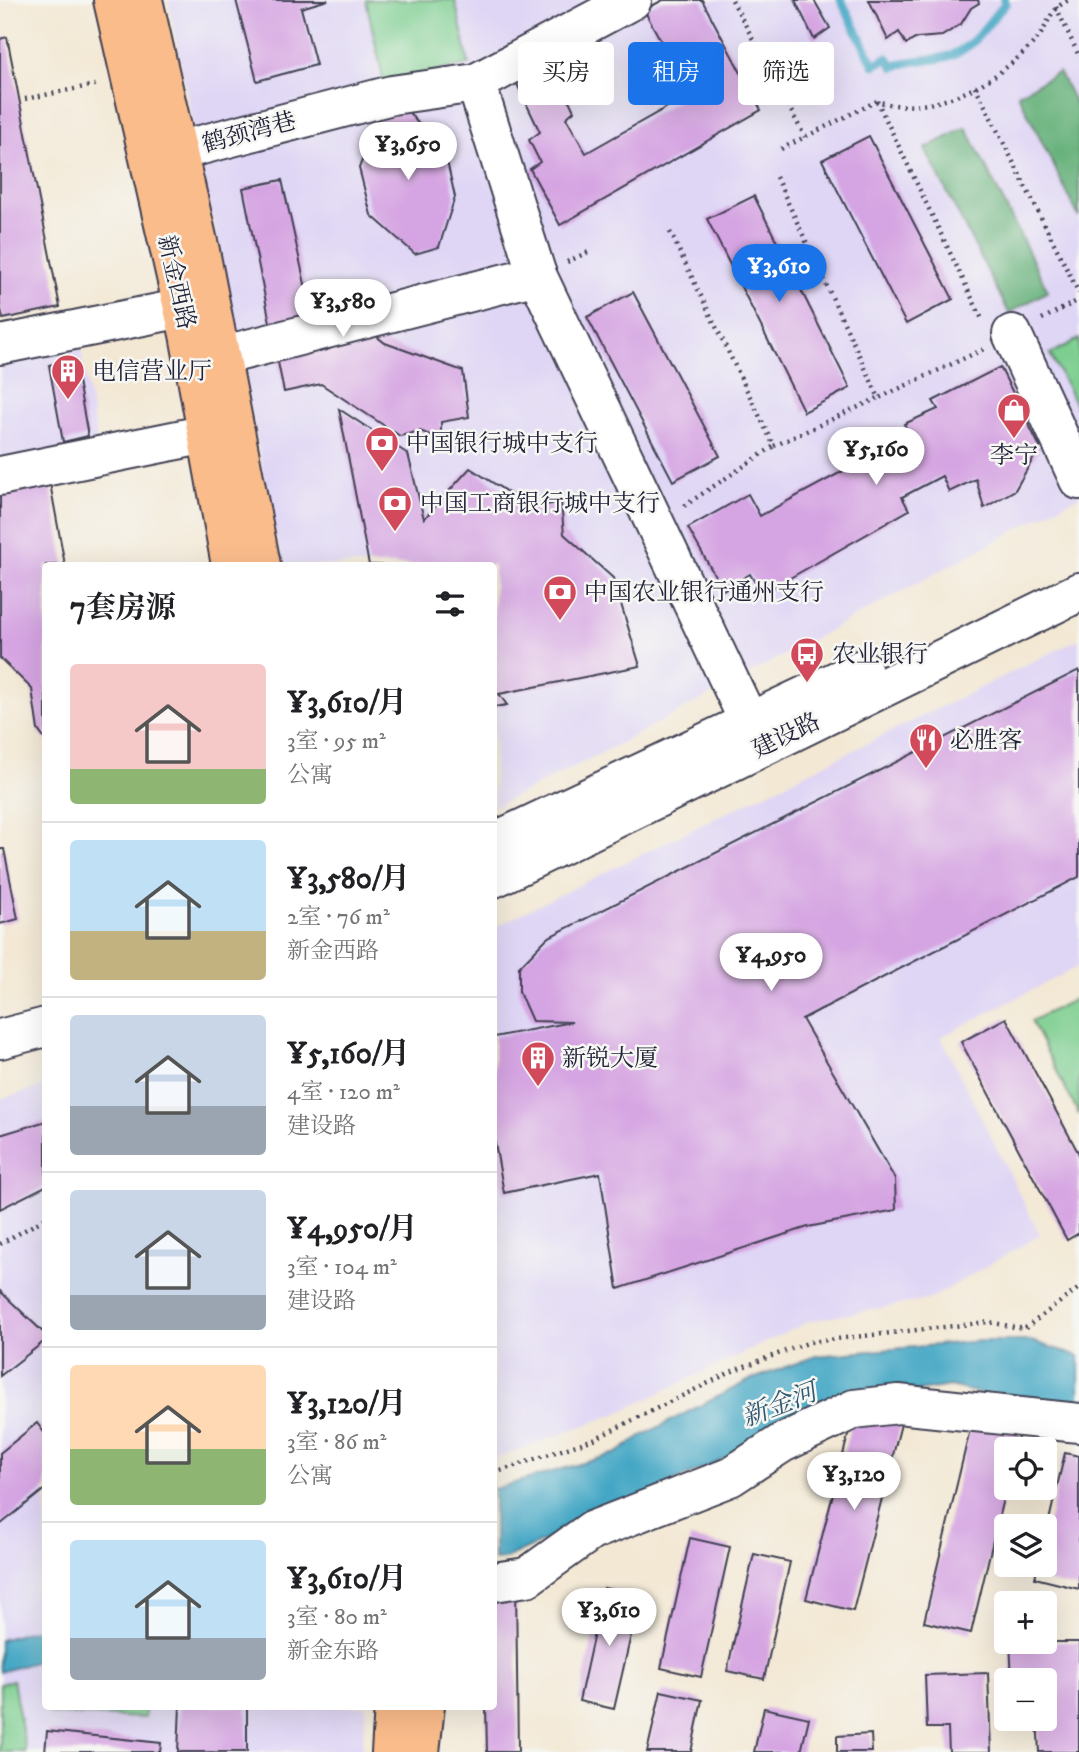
<!DOCTYPE html>
<html lang="zh">
<head>
<meta charset="utf-8">
<style>
	:root { --surface:#fff; --page:#f2f2f2; --text:#202124; --muted:#757577; --line:#e0e0e0; --accent:#1a73e8 }
	body { margin:0; font-family:"IM FELL DW Pica","Noto Serif SC",serif; background:var(--page); color:var(--text); height:100vh; display:flex; flex-direction:column; font-size:26px; white-space:nowrap }
	* { box-sizing:border-box; margin:0 }
	p { font-size:23px; color:var(--muted) }
	.icon { flex:none; width:38px; height:38px; fill:none; stroke:currentColor; stroke-width:2; stroke-linecap:round; stroke-linejoin:round }
	.map { position:relative; flex:1; overflow:hidden }
	.sheet { position:absolute; left:42px; top:562px; width:455px; height:1148px; display:flex; flex-direction:column; background:var(--surface); border-radius:7px; box-shadow:0 7px 28px #0002 }
	.sheet>* { flex:none }
	.banner { position:absolute; left:518px; top:42px; width:455px; height:63px; display:flex; gap:14px }
	.fabs { position:absolute; left:994px; top:1437px; display:grid; gap:14px }
	.fabs a { display:grid; place-items:center; width:63px; height:63px; border-radius:7px; background:var(--surface); box-shadow:0 7px 28px #0002; font-size:35px }
	.price { position:absolute; translate:-50% -60px; padding:0 16px; border-radius:24px; background:#fff; color:#222; font-size:23px; line-height:46px; filter:drop-shadow(0 2px 4px #0008) }
	.price::after { content:''; position:absolute; left:50%; top:42px; width:21px; height:16px; margin-left:-10px; background:inherit; clip-path:polygon(0 0,100% 0,50% 100%) }
	.price.active { background:var(--accent); color:#fff }
	ul { padding:0; list-style:none }
	li { display:flex; align-items:center; gap:21px; height:175px; padding:0 28px }
	li+li { border-top:2px solid var(--line) }
	li span { display:grid; place-items:center; flex:none; width:196px; height:140px; border-radius:7px; color:#555 }
	li>.icon { margin-inline-start:auto }
	span .icon { width:84px; height:84px; fill:#fffc; stroke-width:1 }
	li b { font-size:30px }
	h2 { display:flex; justify-content:space-between; align-items:center; height:84px; padding:0 28px; font-size:30px }
	.pill { padding:0 24px; border-radius:7px; background:var(--surface); box-shadow:0 7px 28px #0002; font-size:24px; line-height:63px }
	.pill.active { background:var(--accent); color:#fff }
	.map>svg:first-child { display:block }
</style>
</head>
<body>
<div class="map">
<svg width="1079" height="1752" viewBox="0 0 1079 1752">
	<rect width="100%" height="100%" fill="#f6f6f2"/>
	<filter id="ink" filterUnits="userSpaceOnUse"><feTurbulence type="fractalNoise" baseFrequency=".0143" numOctaves="2"/><feDisplacementMap in="SourceGraphic" scale="14" xChannelSelector="R" yChannelSelector="G"/><feConvolveMatrix kernelMatrix="1 2 1 2 8 2 1 2 1" color-interpolation-filters="sRGB"/></filter>
	<filter id="wash" filterUnits="userSpaceOnUse"><feTurbulence type="fractalNoise" baseFrequency=".00686" numOctaves="4" result="noise"/><feDisplacementMap in="SourceGraphic" scale="28" xChannelSelector="R" yChannelSelector="G"/><feGaussianBlur stdDeviation="1.57" result="paint"/><feColorMatrix in="noise" values="0 0 0 0 0 0 0 0 0 0 0 0 0 0 0 0 0 1.4 0 .05"/><feComposite in="paint" operator="in"/></filter>
	<g filter="url(#wash)">
		<rect width="100%" height="100%" fill="#f3e8d4"/>
		<g fill="#dfd5f5">
			<path d="M168,0H1079V496L617,745L494,807V565H282Z"/>
			<path d="M79,339L100,456L0,476V358Z"/>
			<path d="M1079,639V966L941,1037L1040,1235L930,1299L810,1321L618,1413L494,1459V927Z"/>
			<path d="M45,1086L46,1706H366L362,1752H0V1099Z"/>
		</g>
		<g fill="#7dce8f" stroke="#507865" stroke-width="2">
			<path d="M366,0H455L469,64L384,82Z"/>
			<path d="M1079,339V410L1050,354Z"/>
			<path d="M1079,997V1115L1031,1021Z"/>
			<path d="M13,1680L26,1752H0V1684Z"/>
			<path d="M49,1706H145V1718L50,1714Z"/>
		</g>
		<g fill="#66b17a" stroke="#446a5a" stroke-width="2">
			<path d="M1059,72L1079,111V217L1018,94Z"/>
			<path d="M966,127L1048,291L1009,313L925,149Z"/>
		</g>
		<g fill="#45a7c5" stroke="#346480" stroke-width="2">
			<path d="M980,1341H1031L1079,1356V1417L950,1386L847,1403L505,1559L494,1560V1489L617,1453L643,1435L750,1380L816,1356Z"/>
			<path d="M45,1627V1659L0,1672V1640Z"/>
		</g>
		<g fill="none" stroke-linecap="round" stroke-linejoin="round">
			<path stroke="#45a7c5" stroke-width="9" d="M841,0L874,65L887,58L894,67C911,58 931,62 949,56C975,48 988,21 1006,3L1004,0"/>
		</g>
		<g id="blocks">
			<g fill="#d5a4e2">
				<path d="M236,0H328L301,8L316,65L257,81Z"/>
				<path d="M663,0H702L761,110L560,225L530,169L540,162L529,140L540,132L515,80L563,56L571,72L560,81L574,111L566,118L586,153L690,94L644,10Z"/>
				<path d="M795,0H814L830,28L814,39Z"/>
				<path d="M869,0H978L979,3L971,8L961,24L942,36L917,38L906,44L899,32L888,40Z"/>
				<path d="M7,37L60,307L3,319L0,305V39Z"/>
				<path d="M407,110L446,157L455,197L439,247L415,254L371,215L359,168L378,119Z"/>
				<path d="M869,136L953,299L906,324L822,160Z"/>
				<path d="M282,180L320,352L330,349L338,339L366,328L385,343L463,371L469,417L441,422V432L430,435L420,431L400,436L321,384L284,392L243,188Z"/>
				<path d="M754,196L850,388L804,412L707,219Z"/>
				<path d="M633,292L720,456L673,481L587,317Z"/>
				<path d="M74,359L88,436L63,442L49,365Z"/>
				<path d="M1000,367L1040,447L1015,490L984,508L976,479L949,492L942,476L902,497L909,510L762,594L750,574L723,590L688,528L748,494L760,516L910,435L904,424L938,409L933,401Z"/>
				<path d="M339,409L408,454L424,519L470,468L532,508L561,502L564,534L613,578L640,666L499,694L507,705L494,707V565H369Z"/>
				<path d="M50,483L65,565H46V741L38,730L32,689L0,658V493Z"/>
				<path d="M1079,670V877L802,1019L895,1179L896,1210L808,1227L618,1289L600,1173L504,1193L494,1138V1037L572,1022L532,1021L519,992V967L547,938Z"/>
				<path d="M0,849H4L18,919L0,924Z"/>
				<path d="M1006,1018L1079,1154V1233L1067,1240L961,1042Z"/>
				<path d="M46,1121V1186L0,1209V1135Z"/>
				<path d="M0,1291L46,1335V1340L0,1376Z"/>
				<path d="M854,1412L901,1424L853,1611L806,1599Z"/>
				<path d="M972,1421L1019,1433L1015,1449H1006V1486L971,1633L924,1622Z"/>
				<path d="M37,1423L46,1435V1488L0,1525V1453Z"/>
				<path d="M1065,1453L1079,1456V1589L1035,1578L1038,1564H1045V1537Z"/>
				<path d="M690,1538L730,1547L701,1677L661,1668Z"/>
				<path d="M754,1554L790,1562L764,1679L727,1671Z"/>
				<path d="M494,1585H516L518,1752H487L486,1706H494Z"/>
				<path d="M604,1588L640,1596L614,1709L579,1701Z"/>
				<path d="M1010,1642H1079V1752H1039L1037,1718H1045V1680H1012Z"/>
				<path d="M988,1673L991,1752H949L948,1728H927L925,1675Z"/>
				<path d="M661,1691L702,1700L691,1752H647Z"/>
				<path d="M180,1706H247V1752H178Z"/>
				<path d="M764,1708L809,1718L801,1752H754Z"/>
				<path d="M47,1731L161,1743L160,1752H45Z"/>
				<path d="M871,1734L872,1752H837V1736Z"/>
			</g>
		</g>
	</g>
	<g filter="url(#ink)">
		<use href="#blocks" fill-opacity="0" stroke="#414052" stroke-width="2"/>
		<g fill="none" stroke-linecap="round" stroke-linejoin="round">
			<g stroke="#414052" stroke-width="42">
				<g id="minor">
					<path d="M178,151L392,95L476,83L632,0"/>
					<path d="M537,275L749,722"/>
					<path d="M1012,334L1079,480"/>
					<path d="M0,345L183,308"/>
					<path d="M221,356L537,275L476,83"/>
					<path d="M0,476L207,434"/>
					<path d="M494,842L862,669"/>
					<path d="M494,878L1079,592"/>
					<path d="M0,1039L46,1027"/>
					<path d="M494,1582L527,1577L591,1531L730,1477L782,1443L854,1409L898,1404L1079,1423"/>
				</g>
			</g>
			<g stroke="#414052" stroke-width="42">
				<g id="major">
					<path d="M113,0L189,334L231,565"/>
					<path d="M143,0L200,251L261,565"/>
					<path d="M391,1752L394,1706"/>
					<path d="M420,1752L425,1706"/>
				</g>
			</g>
			<g stroke="#414052" stroke-width="4.5" stroke-dasharray="2 5" stroke-linecap="butt">
				<path d="M732,0L805,137"/>
				<path d="M1056,7L1079,56"/>
				<path d="M975,86L1079,293"/>
				<path d="M25,99L99,84"/>
				<path d="M877,101L982,319"/>
				<path d="M781,149L877,101C934,119 998,82 1036,40C1050,25 1047,10 1069,0"/>
				<path d="M776,177L879,398L984,349"/>
				<path d="M670,232L774,446L878,398"/>
				<path d="M567,262L588,252"/>
				<path d="M1042,319L1079,300"/>
				<path d="M684,506L774,446"/>
				<path d="M0,1244L46,1218"/>
				<path d="M494,1473L594,1439L737,1369L810,1342L989,1322L1024,1329L1079,1288"/>
			</g>
			<use href="#minor" stroke="#fff" stroke-width="38"/>
			<use href="#major" stroke="#fabc8b" stroke-width="38"/>
		</g>
	</g>
	<defs>
		<g id="building-pin" transform="scale(1.75)"><path d="M0 17L-7.5 6A9.5 9.5 0 1 1 7.5 6Z" fill="#d1495b" stroke="#f6f6f2"/><path d="M-4-6H4V6H1V3H-1V6H-4ZM-2.5-4.3h1.7v1.8h-1.7ZM.8-4.3h1.7v1.8H.8ZM-2.5-1h1.7V.8h-1.7ZM.8-1h1.7V.8H.8Z" fill="#fff"/></g>
		<g id="shop-pin" transform="scale(1.75)"><path d="M0 17L-7.5 6A9.5 9.5 0 1 1 7.5 6Z" fill="#d1495b" stroke="#f6f6f2"/><path d="M-5-2.5h2.3a2.7 3.5 0 0 1 5.4 0H5L5.5 6h-11ZM-1.5-2.5h3a1.5 2.3 0 0 0-3 0Z" fill="#fff"/></g>
		<g id="bank-pin" transform="scale(1.75)"><path d="M0 17L-7.5 6A9.5 9.5 0 1 1 7.5 6Z" fill="#d1495b" stroke="#f6f6f2"/><path d="M-6-4H6V4H-6ZM0-2.3a2.3 2.3 0 1 0 0 4.6a2.3 2.3 0 1 0 0-4.6Z" fill="#fff"/></g>
		<g id="bus-pin" transform="scale(1.75)"><path d="M0 17L-7.5 6A9.5 9.5 0 1 1 7.5 6Z" fill="#d1495b" stroke="#f6f6f2"/><path d="M-5-6H5V4H4V6H2V4H-2V6H-4V4H-5ZM-3.5-4V0h7V-4ZM-3.5 1.2v1.5H-2V1.2ZM2 1.2v1.5H3.5V1.2Z" fill="#fff"/></g>
		<g id="restaurant-pin" transform="scale(1.75)"><path d="M0 17L-7.5 6A9.5 9.5 0 1 1 7.5 6Z" fill="#d1495b" stroke="#f6f6f2"/><path d="M-5-6h1v4h1v-4h1v4h1v-4h1v5L-1.5 .5V6h-2V.5L-5-1ZM5-6V6H3V1.5H1.5Q1.5-4 5-6Z" fill="#fff"/></g>
	</defs>
	<g fill-rule="evenodd">
		<use href="#building-pin" x="68" y="371"/>
		<use href="#shop-pin" x="1014" y="410"/>
		<use href="#bank-pin" x="382" y="443"/>
		<use href="#bank-pin" x="395" y="503"/>
		<use href="#bank-pin" x="560" y="592"/>
		<use href="#bus-pin" x="807" y="654"/>
		<use href="#restaurant-pin" x="926" y="740"/>
		<use href="#building-pin" x="538" y="1058"/>
	</g>
	<g text-anchor="middle" stroke-width="5" stroke-linejoin="round" paint-order="stroke">
		<g font-size="24" fill="#22223b" stroke="#f6f6f2">
			<text transform="translate(249 132) rotate(-15)" y="8">鹤颈湾巷</text>
			<text transform="translate(177 282) rotate(77)" y="8">新金西路</text>
			<text transform="translate(786 735) rotate(-26)" y="8">建设路</text>
		</g>
		<g font-size="24" fill="#22223b" stroke="#f6f6f2" text-anchor="start">
			<text x="92" y="379">电信营业厅</text>
			<text x="406" y="451">中国银行城中支行</text>
			<text x="1014" y="463" text-anchor="middle">李宁</text>
			<text x="420" y="511">中国工商银行城中支行</text>
			<text x="584" y="600">中国农业银行通州支行</text>
			<text x="832" y="662">农业银行</text>
			<text x="950" y="748">必胜客</text>
			<text x="562" y="1066">新锐大厦</text>
		</g>
		<g font-size="26" font-style="italic" fill="#305772" stroke="#f6f6f2">
			<text transform="translate(779 1404) rotate(-21)" y="9">新金河</text>
		</g>
	</g>
</svg>
<div class="fabs">
<a><svg class="icon" aria-label="locate" viewBox="0 0 24 24"><circle cx="12" cy="12" r="6"/><path d="M12 2v4M12 18v4M2 12h4M18 12h4"/></svg></a>
<a><svg class="icon" aria-label="layers" viewBox="0 0 24 24"><path d="M12 4l9 5-9 5-9-5zM3 14l9 5 9-5"/></svg></a>
<a>+</a>
<a>−</a>
</div>
<b class="price" style="left:408px;top:182px">¥3,650</b>
<b class="price active" style="left:779px;top:304px">¥3,610</b>
<b class="price" style="left:343px;top:339px">¥3,580</b>
<b class="price" style="left:876px;top:487px">¥5,160</b>
<b class="price" style="left:771px;top:993px">¥4,950</b>
<b class="price" style="left:854px;top:1512px">¥3,120</b>
<b class="price" style="left:609px;top:1648px">¥3,610</b>
<div class="banner">
<a class="pill">买房</a>
<a class="pill active">租房</a>
<a class="pill">筛选</a>
</div>
<section class="sheet">
<h2>7套房源<svg class="icon" aria-label="filters" viewBox="0 0 24 24"><path d="M4 7h16M4 17h16"/><circle cx="9" cy="7" r="2"/><circle cx="15" cy="17" r="2"/></svg></h2>
<ul>
<li><span style="background:linear-gradient(#f6c9c9 75%,#8fb573 0)"><svg class="icon" aria-label="home" viewBox="0 0 24 24"><path d="M3 11l9-7 9 7M6 9v11h12V9"/></svg></span><div><b>¥3,610/月</b><p>3室 · 95 m²</p><p>公寓</p></div></li>
<li><span style="background:linear-gradient(#bfe0f5 65%,#c2b280 0)"><svg class="icon" aria-label="home" viewBox="0 0 24 24"><path d="M3 11l9-7 9 7M6 9v11h12V9"/></svg></span><div><b>¥3,580/月</b><p>2室 · 76 m²</p><p>新金西路</p></div></li>
<li><span style="background:linear-gradient(#c9d6e8 65%,#9aa5b1 0)"><svg class="icon" aria-label="home" viewBox="0 0 24 24"><path d="M3 11l9-7 9 7M6 9v11h12V9"/></svg></span><div><b>¥5,160/月</b><p>4室 · 120 m²</p><p>建设路</p></div></li>
<li><span style="background:linear-gradient(#c9d6e8 75%,#9aa5b1 0)"><svg class="icon" aria-label="home" viewBox="0 0 24 24"><path d="M3 11l9-7 9 7M6 9v11h12V9"/></svg></span><div><b>¥4,950/月</b><p>3室 · 104 m²</p><p>建设路</p></div></li>
<li><span style="background:linear-gradient(#ffd9b3 60%,#8fb573 0)"><svg class="icon" aria-label="home" viewBox="0 0 24 24"><path d="M3 11l9-7 9 7M6 9v11h12V9"/></svg></span><div><b>¥3,120/月</b><p>3室 · 86 m²</p><p>公寓</p></div></li>
<li><span style="background:linear-gradient(#bfe0f5 70%,#9aa5b1 0)"><svg class="icon" aria-label="home" viewBox="0 0 24 24"><path d="M3 11l9-7 9 7M6 9v11h12V9"/></svg></span><div><b>¥3,610/月</b><p>3室 · 80 m²</p><p>新金东路</p></div></li>
</ul>
</section>
</div>
</body>
</html>
